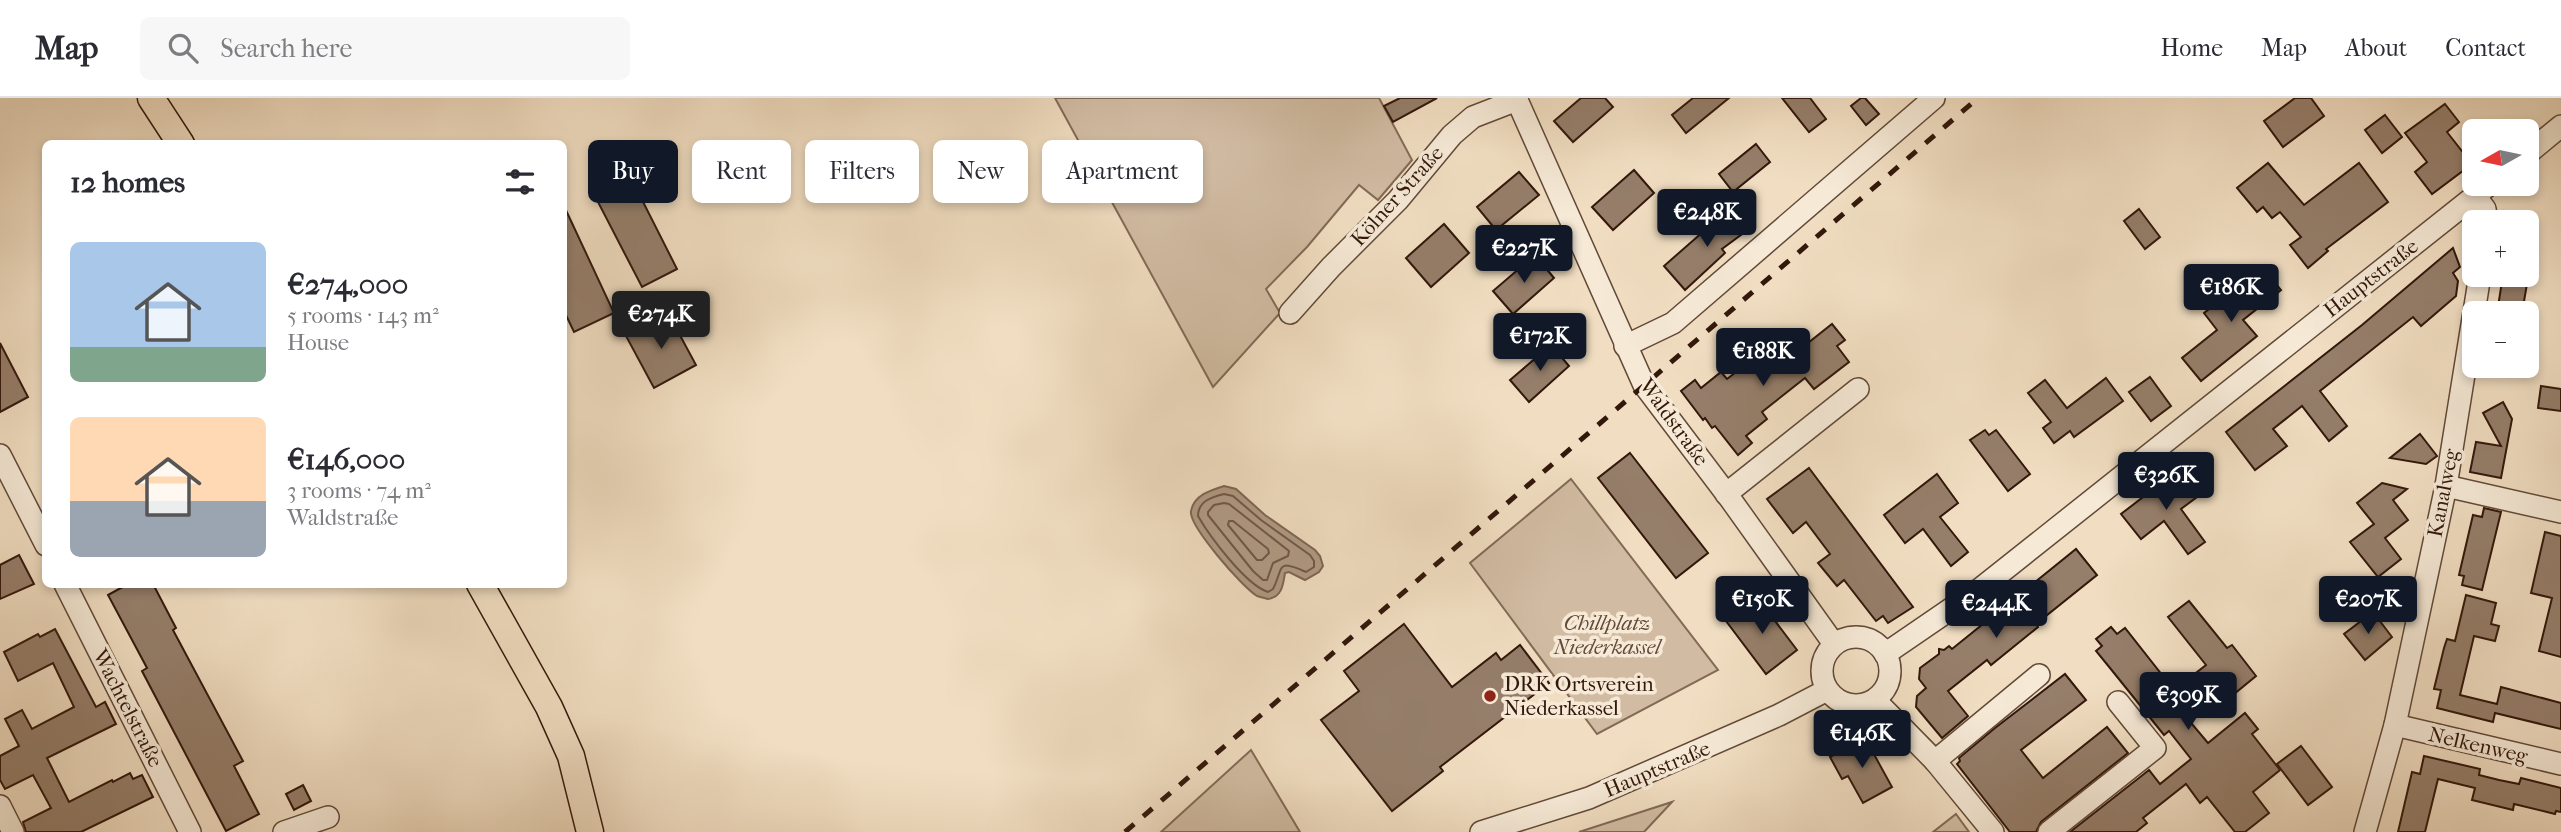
<!DOCTYPE html>
<html lang="en">
<head>
<meta charset="utf-8">
<style>
	:root { --surface:#fff; --page:#f7f7f7; --text:#2b2b33; --muted:#7c7c81; --line:#e1e1e2; --accent:#111827 }
	body { margin:0; font-family:"IM FELL French Canon",serif; background:var(--page); color:var(--text); height:100vh; display:flex; flex-direction:column; font-size:26px; white-space:nowrap }
	* { box-sizing:border-box; margin:0 }
	p { font-size:23px; color:var(--muted) }
	.icon { flex:none; width:38px; height:38px; fill:none; stroke:currentColor; stroke-width:2; stroke-linecap:round; stroke-linejoin:round }
	.map { position:relative; flex:1; overflow:hidden }
	.panel { position:absolute; left:42px; top:42px; width:525px; height:448px; display:flex; flex-direction:column; background:var(--surface); border-radius:10px; box-shadow:0 4px 10px #0003 }
	.panel>* { flex:none }
	.hud { position:absolute; left:588px; top:42px; width:665px; height:63px; display:flex; gap:14px }
	.needle { width:46px; rotate:261deg }
	.tools { position:absolute; left:2462px; top:21px; display:grid; gap:14px }
	.tools a { display:grid; place-items:center; width:77px; height:77px; border-radius:10px; background:var(--surface); box-shadow:0 4px 10px #0003; font-size:35px }
	.price { position:absolute; translate:-50% -60px; padding:0 16px; border-radius:7px; background:var(--accent); color:#fff; font-size:23px; line-height:46px; filter:drop-shadow(0 2px 4px #0008) }
	.price::after { content:''; position:absolute; left:50%; top:42px; width:21px; height:16px; margin-left:-10px; background:inherit; clip-path:polygon(0 0,100% 0,50% 100%) }
	.price.on { background:#222; color:#fff }
	ul { padding:0; list-style:none }
	li { display:flex; align-items:center; gap:21px; height:175px; padding:0 28px }
	li span { display:grid; place-items:center; flex:none; width:196px; height:140px; border-radius:10px; color:#555 }
	li>.icon { margin-inline-start:auto }
	span .icon { width:84px; height:84px; fill:#fffc; stroke-width:1 }
	li b { font-size:30px }
	h2 { display:flex; justify-content:space-between; align-items:center; height:84px; padding:0 28px; font-size:30px }
	.chip { padding:0 24px; border-radius:10px; background:var(--surface); box-shadow:0 4px 10px #0003; font-size:24px; line-height:63px }
	.chip.on { background:var(--accent); color:#fff }
	header { display:flex; align-items:center; gap:42px; box-sizing:border-box; height:98px; padding:0 35px; background:var(--surface); border-bottom:2px solid var(--line) }
	header strong { font-size:33px }
	nav { display:flex; gap:38px; margin-inline-start:auto; font-size:24px }
	.search { width:490px; height:63px; background:var(--page); display:flex; align-items:center; gap:18px; box-sizing:border-box; padding:0 24px; border-radius:10px; color:var(--muted); font-size:26px }
	.map>svg:first-child { display:block }
</style>
</head>
<body>
<header>
<strong>Map</strong>
<div class="search"><svg class="icon" aria-label="search" viewBox="0 0 24 24"><circle cx="10" cy="10" r="6"/><path d="M15 15l6 6"/></svg>Search here</div>
<nav><a>Home</a><a>Map</a><a>About</a><a>Contact</a></nav>
</header>
<div class="map">
<svg width="2561" height="734" viewBox="0 0 2561 734">
	<rect width="100%" height="100%" fill="#f1dec2"/>
	<filter id="stains"><feTurbulence type="fractalNoise" baseFrequency=".00286" numOctaves="4"/><feColorMatrix values="0 0 0 0 .2 0 0 0 0 .09 0 0 0 0 .02 0 0 0 .5 -.17"/></filter>
	<radialGradient id="worn" r=".72"><stop offset=".6" stop-color="#630" stop-opacity="0"/><stop offset="1" stop-color="#630" stop-opacity=".3"/></radialGradient>
	<g fill="#d1bca3" stroke="#826a57" stroke-width="2">
		<path d="M1055,0H1379L1412,62L1378,102L1359,87L1307,149L1266,191L1280,215L1213,289Z"/>
		<path d="M1571,381L1718,572L1597,636L1470,465Z"/>
		<path d="M1251,652L1300,734H1161Z"/>
		<path d="M1672,704L1644,734H1579Z"/>
		<path d="M1956,716L1969,734H1933Z"/>
	</g>
	<path fill="#b09a84" stroke="#7e6654" stroke-width="2" d="M1224,388L1236,391L1265,417L1315,452L1320,458L1323,468L1319,474L1305,482L1289,474L1285,475C1283,487 1282,499 1268,501C1264,500 1260,499 1257,498C1243,490 1188,427 1191,413C1194,397 1211,392 1224,388Z"/>
	<g fill="none" stroke-linecap="round" stroke-linejoin="round">
		<g stroke="#715848" stroke-width="2">
			<path d="M1224,396L1233,398L1261,422L1310,457L1314,463V469L1306,474C1275,460 1284,470 1273,491L1268,494C1246,487 1210,439 1198,418C1198,403 1212,399 1224,396Z"/>
			<path d="M1224,405L1229,406L1289,453L1288,458L1273,465L1267,482H1263L1253,473L1208,417V414L1214,407Z"/>
			<path d="M1229,423H1233L1268,451L1269,455L1262,462H1257L1228,427Z"/>
		</g>
	</g>
	<g fill="#957e6a" stroke="#32170b" stroke-width="2">
		<path d="M1400,0H1437L1393,24L1384,8Z"/>
		<path d="M1581,0H1605L1613,9L1573,44L1554,23Z"/>
		<path d="M1693,0H1729L1686,35L1672,17Z"/>
		<path d="M1782,0H1810L1826,21L1809,34Z"/>
		<path d="M1861,0H1865L1879,16L1866,27L1851,8Z"/>
		<path d="M2295,0H2311L2324,18L2283,49L2264,23Z"/>
		<path d="M2445,6L2459,24L2447,34L2472,66L2432,96L2415,74L2427,64L2405,35Z"/>
		<path d="M2385,17L2402,39L2382,55L2365,32Z"/>
		<path d="M1756,46L1770,64L1733,94L1719,76Z"/>
		<path d="M2268,65L2304,107L2359,65L2388,104L2326,151L2328,153L2308,170L2290,147L2301,139L2280,114L2272,120L2263,109L2257,114L2237,90Z"/>
		<path d="M1634,72L1654,95L1613,132L1592,109Z"/>
		<path d="M1519,74L1539,97L1496,132L1477,109Z"/>
		<path d="M634,86L677,171L642,189L598,104Z"/>
		<path d="M564,108L614,215L574,234L564,213Z"/>
		<path d="M1740,109L1753,128L1722,151L1725,155L1685,192L1664,168L1705,132L1707,134Z"/>
		<path d="M2139,111L2160,139L2145,151L2124,123Z"/>
		<path d="M1444,126L1469,155L1431,189L1406,160Z"/>
		<path d="M2453,150L2460,169L2453,175L2458,183L2456,198L2421,228L2413,219L2320,293L2347,328L2329,343L2302,308L2273,331L2287,348L2255,372L2226,334L2362,227Z"/>
		<path d="M1535,157L1554,180L1513,216L1493,193Z"/>
		<path d="M2263,170L2281,192L2243,222L2257,238L2201,283L2182,260L2217,232L2204,215Z"/>
		<path d="M2503,177L2528,180L2522,215H2497Z"/>
		<path d="M668,215L696,267L654,290L626,238Z"/>
		<path d="M1832,226L1845,242L1837,248L1849,264L1814,291L1805,280L1762,314L1767,321L1746,338L1752,345L1738,357L1715,328L1712,330L1705,320L1703,322L1681,293L1695,282L1701,290L1721,274L1727,281L1748,265L1754,273L1760,268L1764,273L1786,256L1789,260Z"/>
		<path d="M0,245L28,299L0,314Z"/>
		<path d="M1551,247L1569,268L1529,304L1510,282Z"/>
		<path d="M2150,279L2171,308L2151,323L2129,294Z"/>
		<path d="M2106,280L2123,303L2074,339L2070,333L2054,345L2043,330L2051,324L2028,295L2045,282L2067,310Z"/>
		<path d="M2541,288L2561,291V313L2538,310Z"/>
		<path d="M2503,304L2512,321L2501,380L2470,374L2476,344L2501,348L2483,315Z"/>
		<path d="M1985,332L1989,337L1996,332L2030,376L2008,393L1970,342Z"/>
		<path d="M2420,336L2437,358L2426,366L2390,360Z"/>
		<path d="M1630,355L1708,455L1676,480L1598,380Z"/>
		<path d="M1809,370L1913,509L1888,525L1883,518L1876,523L1844,482L1837,488L1818,465L1830,456L1806,424L1793,435L1767,401Z"/>
		<path d="M2177,373L2197,399L2181,411L2205,444L2188,456L2164,423L2141,441L2121,416Z"/>
		<path d="M1937,376L1958,405L1940,419L1968,454L1951,468L1923,431L1905,445L1884,417Z"/>
		<path d="M2382,385L2407,391L2393,402L2408,422L2385,440L2401,461L2378,479L2350,444L2374,426L2357,405Z"/>
		<path d="M2484,410L2501,414L2482,492L2462,487L2464,478L2459,477L2473,417L2482,419Z"/>
		<path d="M2545,434L2561,438V559L2539,553L2552,500L2531,495Z"/>
		<path d="M2076,451L2097,477L2036,526L2038,529L1991,567L1987,562L1948,593L1968,618L1942,640L1916,609L1917,598L1926,590L1919,581L1920,570L1939,556V551L1944,552L1949,548L1952,551Z"/>
		<path d="M19,457L34,486L0,501V467Z"/>
		<path d="M128,486H153L176,530L173,532L243,663L234,668L259,716L226,733L142,573L147,570L108,497Z"/>
		<path d="M2466,497L2496,505L2491,526L2499,528L2495,543L2474,538L2460,597L2497,606L2501,589L2561,605V631L2495,615L2493,624L2437,610L2441,592L2434,591L2444,550L2447,541L2455,543Z"/>
		<path d="M1757,499L1797,552L1766,576L1726,523Z"/>
		<path d="M2189,503L2227,550L2232,547L2256,578L2223,605L2215,596L2186,619L2208,645L2245,615L2258,631L2252,636L2280,672L2253,694L2269,715L2245,734H2235L2207,699L2200,705L2186,686L2143,720L2147,725L2136,734H2070L2144,676L2149,672L2160,686L2191,661L2169,633L2164,637L2110,570L2096,553L2102,548L2096,541L2111,529L2117,536L2125,530L2174,592L2206,567L2168,519Z"/>
		<path d="M2373,514L2392,539L2365,562L2344,536Z"/>
		<path d="M1404,526L1452,589L1496,555L1501,562L1520,547L1549,585L1440,669L1443,673L1392,713L1321,622L1359,593L1344,573Z"/>
		<path d="M55,531L96,609L105,604L116,626L47,660L69,704L112,682L113,684L130,675L133,681L142,677L153,699L81,734H26L23,724L51,710L33,677L5,691L0,682V658L19,648L5,621L22,612L32,631L74,609L53,565L18,583L4,554L38,536L40,539Z"/>
		<path d="M2065,576L2086,602L2021,652L2043,680L2107,629L2128,655L2041,724L2036,734H2010L1957,666L1960,663L1959,660L1995,630Z"/>
		<path d="M1865,640L1892,689L1863,705L1848,678L1842,681L1830,659Z"/>
		<path d="M2301,648L2332,689L2308,707L2277,666Z"/>
		<path d="M2424,658L2480,671L2479,677L2499,682L2519,686L2521,680L2561,690V714L2556,713L2555,716L2514,706L2513,712L2472,702L2475,690L2438,681L2425,734H2398L2412,674L2420,676Z"/>
		<path d="M303,687L311,703L294,712L286,696Z"/>
	</g>
	<g fill="none" stroke-linecap="round" stroke-linejoin="round">
		<g stroke="#624939" stroke-width="24">
			<g id="minor">
				<path d="M1517,2L1644,287L1731,402L1834,546"/>
				<path d="M2527,56L2561,28"/>
				<path d="M2475,98L2485,111L2487,124"/>
				<path d="M1290,215L1331,169L1398,102L1452,37L1473,19L1517,2"/>
				<path d="M1625,248L1673,225L1934,0"/>
				<path d="M0,357L46,447"/>
				<path d="M2446,388L2561,414"/>
				<path d="M1726,396L1858,291"/>
				<path d="M65,486L190,734"/>
				<circle cx="1856" cy="573" r="34"/>
				<path d="M1885,556L1980,491L2490,86"/>
				<path d="M1875,602L1935,663L1993,734"/>
				<path d="M2395,627L2561,666"/>
				<path d="M1935,663L2039,577"/>
				<path d="M0,708L13,734"/>
				<path d="M284,734L328,719"/>
				<path d="M1481,734L1589,700L1779,617L1827,592"/>
				<path d="M2049,734L2155,650L2118,604"/>
				<path d="M2365,734L2395,627L2446,388L2480,177"/>
			</g>
		</g>
		<g stroke="#32170b" stroke-width="29">
			<g id="major">
				<path d="M151,0L181,46"/>
				<path d="M480,486L549,609L571,658L590,734"/>
			</g>
		</g>
		<use href="#minor" stroke="#f6ead7" stroke-width="21"/>
		<use href="#major" stroke="#f1dec2" stroke-width="26"/>
		<path stroke="#32170b" stroke-width="5" stroke-dasharray="12 12" stroke-linecap="butt" d="M1125,734L1978,0"/>
	</g>
	<circle fill="#8f2418" stroke="#f6ead7" stroke-width="2.5" cx="1490" cy="598" r="7"/>
	<g text-anchor="middle" stroke-width="7" stroke-linejoin="round" paint-order="stroke">
		<g font-size="21" fill="#32170b" stroke="#f6ead7">
			<text transform="translate(1397 98) rotate(-48)" y="7">Kölner Straße</text>
			<text transform="translate(2371 180) rotate(-38)" y="7">Hauptstraße</text>
			<text transform="translate(1674 324) rotate(54)" y="7">Waldstraße</text>
			<text transform="translate(2443 395) rotate(-79)" y="7">Kanalweg</text>
			<text transform="translate(128 610) rotate(63)" y="7">Wachtelstraße</text>
			<text transform="translate(2478 647) rotate(13)" y="7">Nelkenweg</text>
			<text transform="translate(1657 671) rotate(-23)" y="7">Hauptstraße</text>
		</g>
		<g font-size="21" font-style="italic" fill="#624939" stroke="#f6ead7">
			<text x="1607" y="532">Chillplatz<tspan x="1607" dy="24">Niederkassel</tspan></text>
		</g>
		<g font-size="21" fill="#32170b" stroke="#f6ead7" text-anchor="start">
			<text x="1504" y="593">DRK Ortsverein<tspan x="1504" dy="24">Niederkassel</tspan></text>
		</g>
	</g>
	<rect width="100%" height="100%" filter="url(#stains)"/>
	<rect width="100%" height="100%" fill="url(#worn)"/>
</svg>
<div class="tools">
<a><svg class="needle" viewBox="-14 -14 28 28"><path d="M0-13l5 13h-10z" fill="#e53935"/><path d="M0 13l5-13h-10z" fill="#7c7c81"/></svg></a>
<a>+</a>
<a>−</a>
</div>
<b class="price" style="left:1707px;top:151px">€248K</b>
<b class="price" style="left:1524px;top:187px">€227K</b>
<b class="price" style="left:2231px;top:226px">€186K</b>
<b class="price on" style="left:661px;top:253px">€274K</b>
<b class="price" style="left:1540px;top:275px">€172K</b>
<b class="price" style="left:1763px;top:290px">€188K</b>
<b class="price" style="left:2166px;top:414px">€326K</b>
<b class="price" style="left:1762px;top:538px">€150K</b>
<b class="price" style="left:2368px;top:538px">€207K</b>
<b class="price" style="left:1996px;top:542px">€244K</b>
<b class="price" style="left:2188px;top:634px">€309K</b>
<b class="price" style="left:1862px;top:672px">€146K</b>
<div class="hud">
<a class="chip on">Buy</a>
<a class="chip">Rent</a>
<a class="chip">Filters</a>
<a class="chip">New</a>
<a class="chip">Apartment</a>
</div>
<section class="panel">
<h2>12 homes<svg class="icon" aria-label="filters" viewBox="0 0 24 24"><path d="M4 7h16M4 17h16"/><circle cx="9" cy="7" r="2"/><circle cx="15" cy="17" r="2"/></svg></h2>
<ul>
<li><span style="background:linear-gradient(#a9c7e8 75%,#7fa58c 0)"><svg class="icon" aria-label="home" viewBox="0 0 24 24"><path d="M3 11l9-7 9 7M6 9v11h12V9"/></svg></span><div><b>€274,000</b><p>5 rooms · 143 m²</p><p>House</p></div></li>
<li><span style="background:linear-gradient(#ffd9b3 60%,#9aa5b1 0)"><svg class="icon" aria-label="home" viewBox="0 0 24 24"><path d="M3 11l9-7 9 7M6 9v11h12V9"/></svg></span><div><b>€146,000</b><p>3 rooms · 74 m²</p><p>Waldstraße</p></div></li>
</ul>
</section>
</div>
</body>
</html>
